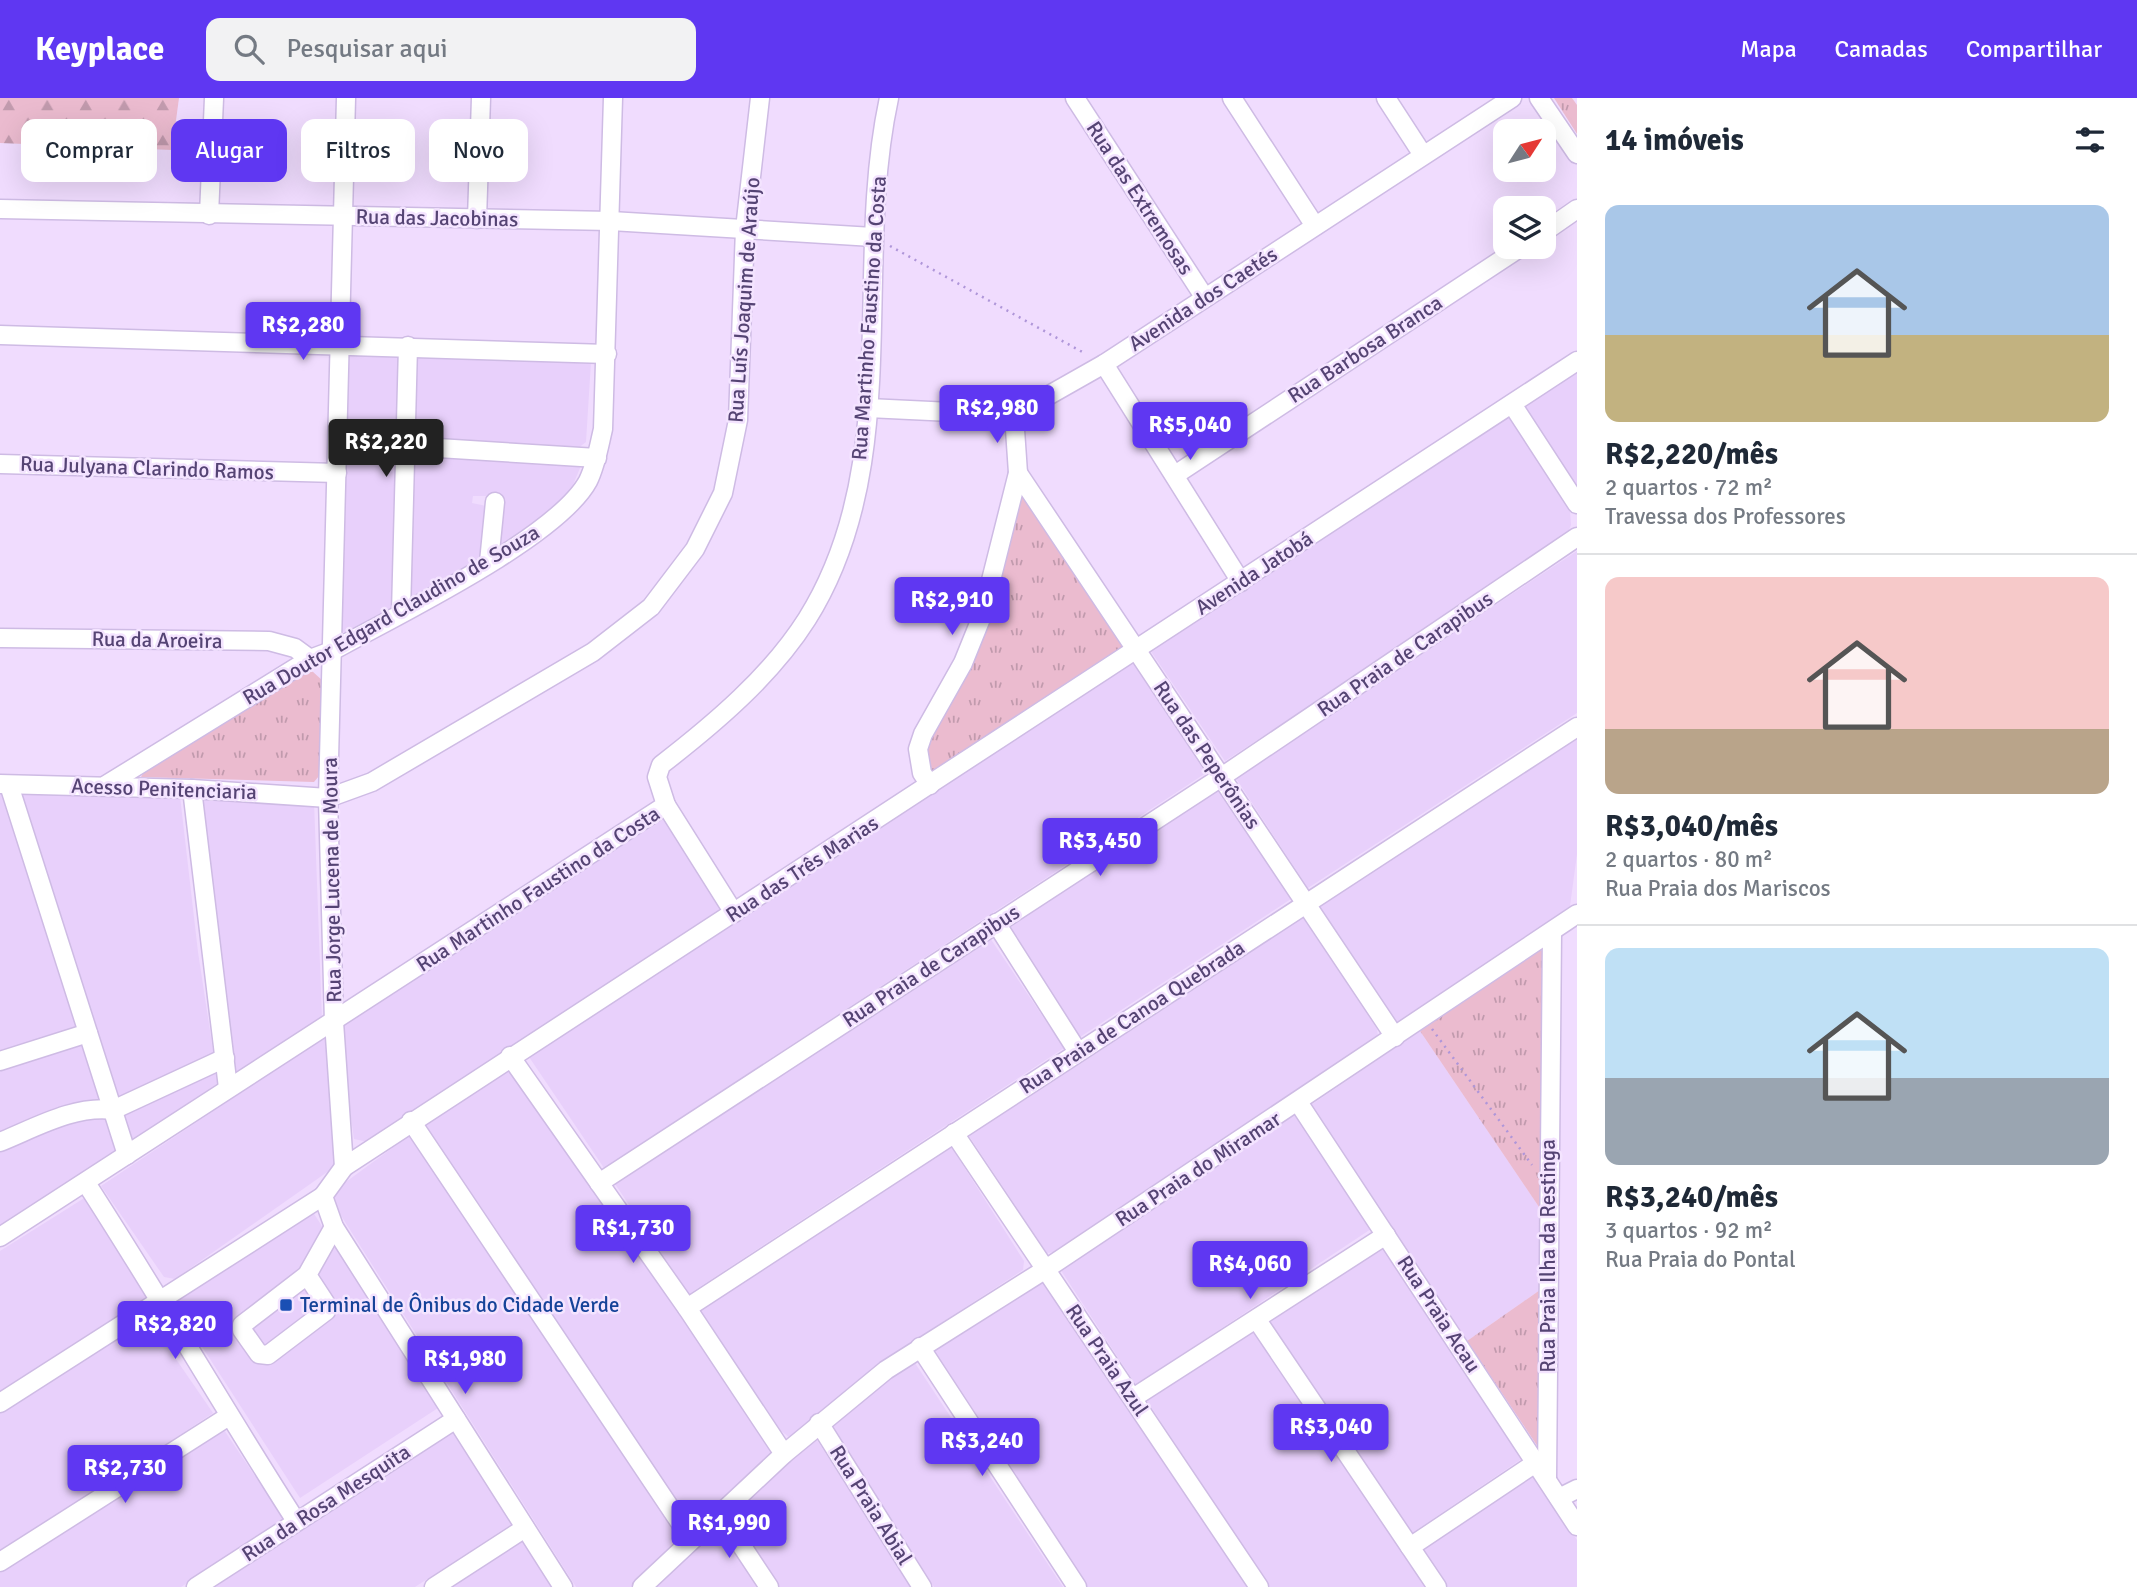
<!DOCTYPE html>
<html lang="pt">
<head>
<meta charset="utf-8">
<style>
	:root { --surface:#fff; --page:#f2f2f3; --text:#1f2937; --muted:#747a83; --line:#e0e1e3; --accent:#5f37f2 }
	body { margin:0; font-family:Signika,sans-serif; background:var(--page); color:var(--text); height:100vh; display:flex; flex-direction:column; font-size:26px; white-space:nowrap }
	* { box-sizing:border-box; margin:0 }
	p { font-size:23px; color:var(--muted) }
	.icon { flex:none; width:38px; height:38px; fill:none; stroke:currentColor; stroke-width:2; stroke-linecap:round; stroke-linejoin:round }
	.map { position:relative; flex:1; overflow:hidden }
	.side { display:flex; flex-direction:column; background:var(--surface); width:560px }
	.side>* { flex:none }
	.banner { position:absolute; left:21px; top:21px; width:665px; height:63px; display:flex; gap:14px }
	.needle { width:46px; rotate:54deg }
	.fabs { position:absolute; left:1493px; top:21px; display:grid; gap:14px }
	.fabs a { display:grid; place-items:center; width:63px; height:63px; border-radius:14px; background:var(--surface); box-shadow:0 7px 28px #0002; font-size:35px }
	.price { position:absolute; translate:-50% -60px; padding:0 16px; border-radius:7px; background:var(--accent); color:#fff; font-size:23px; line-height:46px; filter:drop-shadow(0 2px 4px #0008) }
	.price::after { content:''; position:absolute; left:50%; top:42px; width:21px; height:16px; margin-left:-10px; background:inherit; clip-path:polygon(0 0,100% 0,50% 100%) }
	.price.on { background:#222; color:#fff }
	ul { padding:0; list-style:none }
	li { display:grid; align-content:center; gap:14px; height:371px; padding:0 28px }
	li+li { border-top:2px solid var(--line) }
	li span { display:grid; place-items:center; height:217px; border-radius:14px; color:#555 }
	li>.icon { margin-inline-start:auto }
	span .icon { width:126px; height:126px; fill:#fffc; stroke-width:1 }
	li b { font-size:30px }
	h2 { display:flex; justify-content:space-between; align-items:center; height:84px; padding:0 28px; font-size:30px }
	.chip { padding:0 24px; border-radius:14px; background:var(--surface); box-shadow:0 7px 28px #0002; font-size:24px; line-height:63px }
	.chip.on { background:var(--accent); color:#fff }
	header { display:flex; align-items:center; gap:42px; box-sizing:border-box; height:98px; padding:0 35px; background:var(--accent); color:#fff }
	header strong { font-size:33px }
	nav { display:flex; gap:38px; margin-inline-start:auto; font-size:24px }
	.search { width:490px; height:63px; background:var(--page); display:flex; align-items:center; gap:18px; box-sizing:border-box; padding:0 24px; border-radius:14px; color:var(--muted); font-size:26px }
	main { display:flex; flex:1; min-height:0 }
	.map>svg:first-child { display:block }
</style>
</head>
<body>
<header>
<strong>Keyplace</strong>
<div class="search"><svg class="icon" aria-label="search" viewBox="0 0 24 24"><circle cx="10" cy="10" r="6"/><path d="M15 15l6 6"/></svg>Pesquisar aqui</div>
<nav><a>Mapa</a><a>Camadas</a><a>Compartilhar</a></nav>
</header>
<main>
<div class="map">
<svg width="1577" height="1489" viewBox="0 0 1577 1489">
	<defs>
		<pattern id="grass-tufts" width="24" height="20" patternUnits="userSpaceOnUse" patternTransform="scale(1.75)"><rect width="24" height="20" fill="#ebbbcf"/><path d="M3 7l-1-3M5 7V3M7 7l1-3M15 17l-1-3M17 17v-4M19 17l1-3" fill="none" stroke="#c19aad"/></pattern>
		<pattern id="forest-firs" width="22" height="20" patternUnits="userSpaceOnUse" patternTransform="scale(1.75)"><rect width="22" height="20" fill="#ebbbcf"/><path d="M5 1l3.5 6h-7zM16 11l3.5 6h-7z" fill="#c19aad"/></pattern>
	</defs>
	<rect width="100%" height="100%" fill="#f0dcfe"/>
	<g fill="#e8d0fb">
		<path d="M346,255L403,257L393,510L355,533L347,535L341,533Z"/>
		<path d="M413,259L591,264L586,344L577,351L410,341Z"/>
		<path d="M1577,274V390L1524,309Z"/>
		<path d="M1509,319L1570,412L1571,427L1565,442L1225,663L1150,552Z"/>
		<path d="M410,355L579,368L580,370L570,394L556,408L495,453L499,398H473L472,405L491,409L484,461L406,503Z"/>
		<path d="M1577,453V615L1308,790L1235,679Z"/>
		<path d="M1136,561L1209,673L604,1070L529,959Z"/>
		<path d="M1577,636V756L1570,808L1559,820L1398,925L1318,806Z"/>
		<path d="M1220,690L1291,801L1080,939L1008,829Z"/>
		<path d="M0,691H4L116,1053L0,1132Z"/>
		<path d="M19,694L180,698L198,854L218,985L132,1043Z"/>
		<path d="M203,699L314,703L322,921L238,975L233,973L206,758Z"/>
		<path d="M658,719H665L724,812L368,1044L354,1041L346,985L343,926Z"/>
		<path d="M1301,817L1377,931L1378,938L1055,1154L1047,1155L967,1035Z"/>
		<path d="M990,840L1064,950L689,1196L615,1086Z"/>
		<path d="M1420,933L1541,1112L1540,1192L1467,1243L1311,1007Z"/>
		<path d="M327,937L336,1063L333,1070L175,1181L164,1179L101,1088Z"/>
		<path d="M510,969L774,1355L692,1426H689L423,1029Z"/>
		<path d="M1295,1017L1371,1131L1136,1287L1060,1171Z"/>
		<path d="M410,1037L679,1442L631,1489H576L328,1097Z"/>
		<path d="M950,1047L1024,1163L1023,1172L876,1267L790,1340L780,1332L700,1212Z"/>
		<path d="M86,1099L148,1198L0,1297V1153Z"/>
		<path d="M311,1111L438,1310L300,1400L173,1204Z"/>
		<path d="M1382,1148L1523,1360L1412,1435L1269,1222Z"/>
		<path d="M1046,1180L1247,1489H1087L933,1253Z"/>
		<path d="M147,1219L213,1315L0,1456V1315Z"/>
		<path d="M1254,1232L1426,1489H1270L1147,1303Z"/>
		<path d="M915,1265L1063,1489H934L831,1330L879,1288Z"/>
		<path d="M222,1329L284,1421L181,1489H0V1475Z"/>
		<path d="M453,1334L512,1426L415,1489H215Z"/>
		<path d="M817,1342L912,1489H656L782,1371Z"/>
		<path d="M1533,1375L1577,1442V1489H1448L1422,1450Z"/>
		<path d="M521,1439L554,1489H446Z"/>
	</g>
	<g fill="url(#grass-tufts)">
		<path d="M1554,0H1572L1577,7V36Z"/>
		<path d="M1021,398L1028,401L1123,550L936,673H932L926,660L927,647L969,570Z"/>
		<path d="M312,573L323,583L319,678L314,684L141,679L144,674L298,577Z"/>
		<path d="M1541,852L1543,855L1541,1112L1420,933Z"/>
		<path d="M1540,1192V1352L1467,1243Z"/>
	</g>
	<path fill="url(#forest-firs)" d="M0,0H179L172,52L0,45Z"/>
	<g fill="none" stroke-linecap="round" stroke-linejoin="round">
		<g stroke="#cebbe4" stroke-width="21">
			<g id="minor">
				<path d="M1075,0L1205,200"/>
				<path d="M1232,0L1315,128"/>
				<path d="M1386,0L1423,57"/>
				<path d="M1539,0L1577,56"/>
				<path d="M0,111L611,123L873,139"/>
				<path d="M209,117L214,0"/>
				<path d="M477,121L481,0"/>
				<path d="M1544,134L1577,111"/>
				<path d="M0,237L607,256"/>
				<path d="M1104,266L1241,484"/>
				<path d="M1512,306L1577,406"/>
				<path d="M868,310L1014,317L1104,266L1512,0"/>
				<path d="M406,348L597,360"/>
				<path d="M0,366L337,375"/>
				<path d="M1018,375L1395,939"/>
				<path d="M1175,377L1521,149"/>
				<path d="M489,464L495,404"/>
				<path d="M401,515L408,248"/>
				<path d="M0,540L269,543L295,550L310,561"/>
				<path d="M0,686L192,691L328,700L372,684L593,554L651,509L695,451L723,395L738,322L745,131L760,0"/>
				<path d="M9,687L127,1057"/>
				<path d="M106,687L310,561L334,552C395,518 557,440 588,383C596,367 599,348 603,331L613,0"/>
				<path d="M930,687L922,675L918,651L923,636L963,565L982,518L1018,375L1014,317"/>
				<path d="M192,691L228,990"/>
				<path d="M666,707L734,815"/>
				<path d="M996,825L1078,954"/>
				<path d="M510,958L687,1210L784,1356"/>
				<path d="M0,963L88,935"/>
				<path d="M1298,1004L1577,1428"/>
				<path d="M411,1023L691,1441"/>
				<path d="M954,1035L1259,1489"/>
				<path d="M0,1044C35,1030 74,1007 113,1012L225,960"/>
				<path d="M344,1069L334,924L328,700L346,0"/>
				<path d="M86,1085C158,1196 224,1311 296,1423"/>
				<path d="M599,1085L1223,678L1577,439"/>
				<path d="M0,1139L666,707L657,679L661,667C714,626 771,578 807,521C905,365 852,170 889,0"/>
				<path d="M307,1177L326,1206V1213L268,1257L259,1256L242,1232V1227L307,1177L334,1129"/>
				<path d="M687,1210L1577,629"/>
				<path d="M1257,1222L1437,1489"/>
				<path d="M920,1249L1077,1489"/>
				<path d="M1133,1300L1386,1137"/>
				<path d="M0,1305L323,1098"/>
				<path d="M819,1325L922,1489"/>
				<path d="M1547,1381L1552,835"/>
				<path d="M1559,1400L1577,1391"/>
				<path d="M720,1415L769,1489"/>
				<path d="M1410,1449L1537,1364"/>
				<path d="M0,1464L229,1318"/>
				<path d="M196,1489L456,1321"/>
				<path d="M434,1489L525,1430"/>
				<path d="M563,1489L334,1129L323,1098L344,1069L1577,263"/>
				<path d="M642,1489L784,1356L886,1272L1046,1171L1577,816"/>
			</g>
		</g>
		<g stroke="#af96d9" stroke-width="2.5" stroke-dasharray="2 5" stroke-linecap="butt">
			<path d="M890,148L1086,256"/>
			<path d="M1432,931L1532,1067"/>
		</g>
		<use href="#minor" stroke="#fff" stroke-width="18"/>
	</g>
	<rect fill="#1a4fb4" stroke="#f4e4ff" stroke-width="2.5" x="279" y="1200" width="14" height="14" rx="3.5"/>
	<g text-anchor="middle" stroke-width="5" stroke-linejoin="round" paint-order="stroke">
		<g font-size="21" fill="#554474" stroke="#f4e4ff">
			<text transform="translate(1140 100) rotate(57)" y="7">Rua das Extremosas</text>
			<text transform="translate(437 120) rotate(1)" y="7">Rua das Jacobinas</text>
			<text transform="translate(1203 201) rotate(-33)" y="7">Avenida dos Caetés</text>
			<text transform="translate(744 202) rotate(-86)" y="7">Rua Luís Joaquim de Araújo</text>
			<text transform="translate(869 220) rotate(-86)" y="7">Rua Martinho Faustino da Costa</text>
			<text transform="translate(1365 251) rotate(-33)" y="7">Rua Barbosa Branca</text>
			<text transform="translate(147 370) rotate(2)" y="7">Rua Julyana Clarindo Ramos</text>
			<text transform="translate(1254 475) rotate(-33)" y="7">Avenida Jatobá</text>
			<text transform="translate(391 517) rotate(-30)" y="7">Rua Doutor Edgard Claudino de Souza</text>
			<text transform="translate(157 542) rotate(1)" y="7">Rua da Aroeira</text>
			<text transform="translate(1405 556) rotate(-34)" y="7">Rua Praia de Carapibus</text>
			<text transform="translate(1207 657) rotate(56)" y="7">Rua das Peperônias</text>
			<text transform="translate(164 691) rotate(2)" y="7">Acesso Penitenciaria</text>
			<text transform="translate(802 771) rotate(-33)" y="7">Rua das Três Marias</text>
			<text transform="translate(332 782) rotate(-91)" y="7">Rua Jorge Lucena de Moura</text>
			<text transform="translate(538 791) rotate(-33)" y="7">Rua Martinho Faustino da Costa</text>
			<text transform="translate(931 868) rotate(-33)" y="7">Rua Praia de Carapibus</text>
			<text transform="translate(1132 919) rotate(-33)" y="7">Rua Praia de Canoa Quebrada</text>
			<text transform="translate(1198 1071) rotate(-33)" y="7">Rua Praia do Miramar</text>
			<text transform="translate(1548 1158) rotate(-90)" y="7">Rua Praia Ilha da Restinga</text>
			<text transform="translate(1439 1216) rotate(57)" y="7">Rua Praia Acau</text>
			<text transform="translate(1107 1262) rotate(56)" y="7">Rua Praia Azul</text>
			<text transform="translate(326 1405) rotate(-33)" y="7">Rua da Rosa Mesquita</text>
			<text transform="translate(871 1407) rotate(58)" y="7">Rua Praia Abial</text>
		</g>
		<g font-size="21" fill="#164399" stroke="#f4e4ff" text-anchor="start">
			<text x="300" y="1214">Terminal de Ônibus do Cidade Verde</text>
		</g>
	</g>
</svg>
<div class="fabs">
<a><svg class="needle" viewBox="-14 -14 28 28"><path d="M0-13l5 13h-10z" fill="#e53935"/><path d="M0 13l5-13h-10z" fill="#747a83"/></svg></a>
<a><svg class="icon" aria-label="layers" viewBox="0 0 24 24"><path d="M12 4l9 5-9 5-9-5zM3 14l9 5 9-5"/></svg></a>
</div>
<b class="price" style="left:303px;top:264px">R$2,280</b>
<b class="price" style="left:997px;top:347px">R$2,980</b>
<b class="price" style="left:1190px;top:364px">R$5,040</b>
<b class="price on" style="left:386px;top:381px">R$2,220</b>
<b class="price" style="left:952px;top:539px">R$2,910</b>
<b class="price" style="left:1100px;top:780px">R$3,450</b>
<b class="price" style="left:633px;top:1167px">R$1,730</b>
<b class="price" style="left:1250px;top:1203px">R$4,060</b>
<b class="price" style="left:175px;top:1263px">R$2,820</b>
<b class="price" style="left:465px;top:1298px">R$1,980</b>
<b class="price" style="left:1331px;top:1366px">R$3,040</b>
<b class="price" style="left:982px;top:1380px">R$3,240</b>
<b class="price" style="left:125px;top:1407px">R$2,730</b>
<b class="price" style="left:729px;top:1462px">R$1,990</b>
<div class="banner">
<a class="chip">Comprar</a>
<a class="chip on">Alugar</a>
<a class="chip">Filtros</a>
<a class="chip">Novo</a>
</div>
</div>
<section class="side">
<h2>14 imóveis<svg class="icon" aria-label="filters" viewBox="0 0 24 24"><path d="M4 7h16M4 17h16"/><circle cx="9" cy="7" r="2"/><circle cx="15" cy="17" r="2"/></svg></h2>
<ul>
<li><span style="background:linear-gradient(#a9c7e8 60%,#c2b280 0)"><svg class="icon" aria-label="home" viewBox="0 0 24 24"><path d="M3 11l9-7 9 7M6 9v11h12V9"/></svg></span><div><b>R$2,220/mês</b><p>2 quartos · 72 m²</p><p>Travessa dos Professores</p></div></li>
<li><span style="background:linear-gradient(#f6c9c9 70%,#b9a48a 0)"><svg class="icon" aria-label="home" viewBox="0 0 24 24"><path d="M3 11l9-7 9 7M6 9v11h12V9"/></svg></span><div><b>R$3,040/mês</b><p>2 quartos · 80 m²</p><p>Rua Praia dos Mariscos</p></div></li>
<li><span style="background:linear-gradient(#bfe0f5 60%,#9aa5b1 0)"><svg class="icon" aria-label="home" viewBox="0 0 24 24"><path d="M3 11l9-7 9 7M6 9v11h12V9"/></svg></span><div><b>R$3,240/mês</b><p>3 quartos · 92 m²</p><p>Rua Praia do Pontal</p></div></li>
</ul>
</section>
</main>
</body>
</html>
